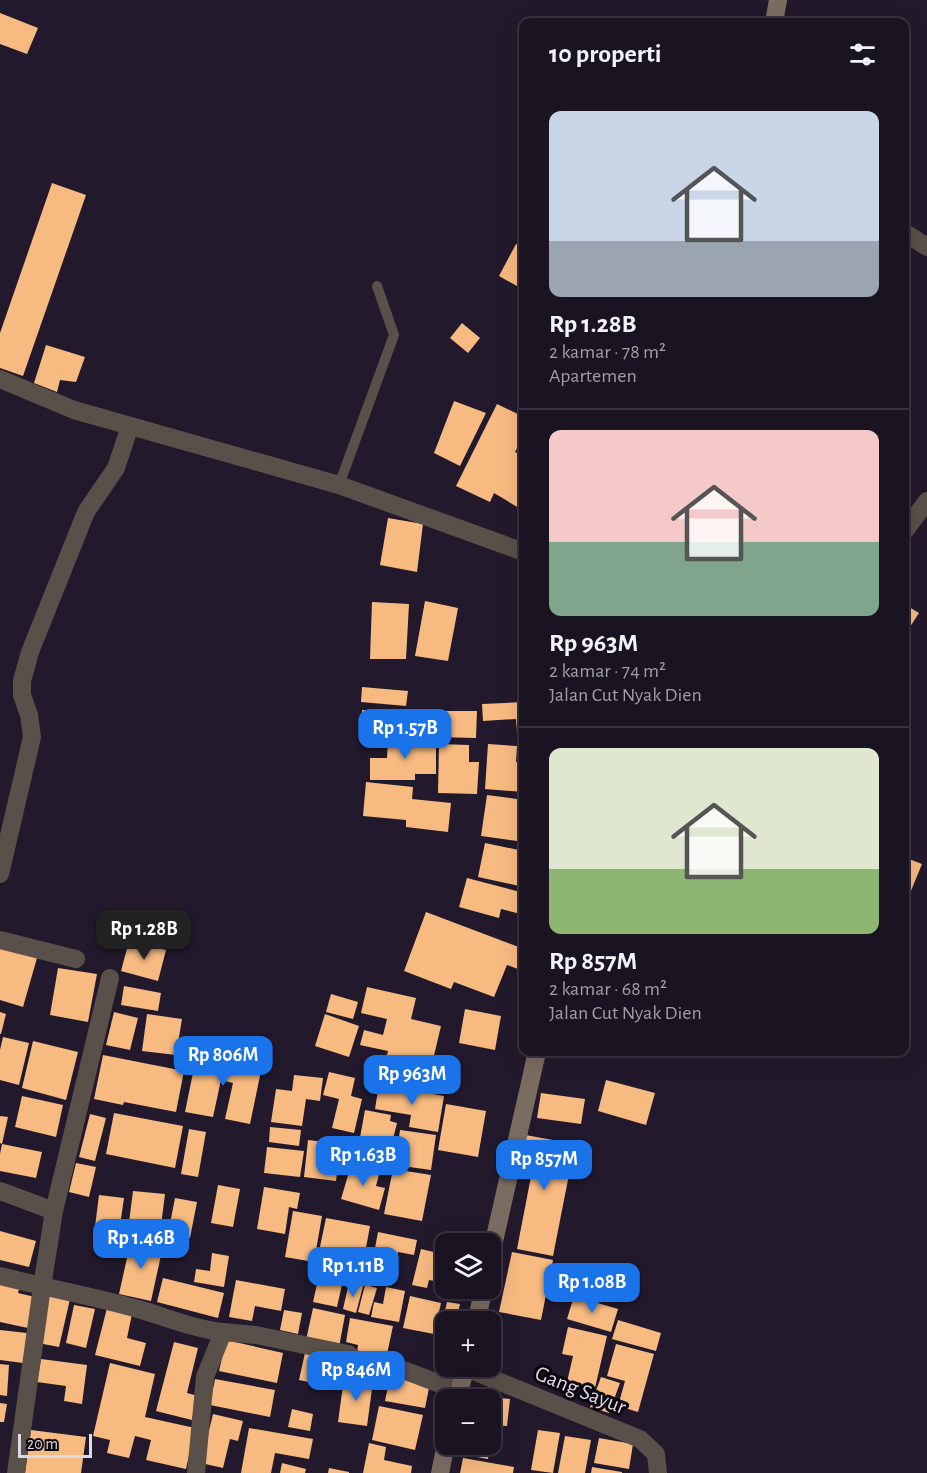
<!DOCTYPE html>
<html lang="id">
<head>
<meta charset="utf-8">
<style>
	:root { --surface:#1a1321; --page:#231c2a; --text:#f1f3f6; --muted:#9f9ea5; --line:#38323f; --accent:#1a73e8 }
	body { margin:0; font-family:"Alegreya Sans",sans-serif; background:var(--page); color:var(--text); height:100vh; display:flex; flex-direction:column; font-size:22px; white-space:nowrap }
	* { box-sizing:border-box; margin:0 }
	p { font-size:20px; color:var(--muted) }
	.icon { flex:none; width:33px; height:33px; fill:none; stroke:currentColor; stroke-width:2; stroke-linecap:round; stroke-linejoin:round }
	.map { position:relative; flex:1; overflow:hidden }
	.sheet { position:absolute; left:519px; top:18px; width:390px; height:1038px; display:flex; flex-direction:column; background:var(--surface); border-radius:12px; box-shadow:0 6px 24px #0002,0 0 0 2px var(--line) }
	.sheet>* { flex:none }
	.fabs { position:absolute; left:435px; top:1233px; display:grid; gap:12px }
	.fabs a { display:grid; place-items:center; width:66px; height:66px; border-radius:12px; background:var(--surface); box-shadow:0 6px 24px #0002,0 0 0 2px var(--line); font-size:30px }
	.scale { position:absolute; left:18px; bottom:15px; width:74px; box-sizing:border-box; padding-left:6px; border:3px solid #dfd8e5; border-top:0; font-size:16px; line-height:21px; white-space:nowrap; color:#dfd8e5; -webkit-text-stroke:4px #0a070e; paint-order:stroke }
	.price { position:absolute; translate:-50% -51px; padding:0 14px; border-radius:12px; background:var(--accent); color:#fff; font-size:20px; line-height:39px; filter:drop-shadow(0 2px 3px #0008) }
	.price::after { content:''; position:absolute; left:50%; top:36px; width:18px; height:14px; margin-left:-9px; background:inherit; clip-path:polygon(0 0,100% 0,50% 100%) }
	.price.active { background:#222; color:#fff }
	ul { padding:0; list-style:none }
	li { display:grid; align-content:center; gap:12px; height:318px; padding:0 30px }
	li+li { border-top:2px solid var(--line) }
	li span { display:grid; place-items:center; height:186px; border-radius:12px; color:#555 }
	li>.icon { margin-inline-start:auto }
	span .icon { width:108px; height:108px; fill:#fffc; stroke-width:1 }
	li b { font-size:26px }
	h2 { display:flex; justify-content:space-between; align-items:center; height:72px; padding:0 30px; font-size:26px }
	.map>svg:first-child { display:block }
</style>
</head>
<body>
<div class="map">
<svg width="927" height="1473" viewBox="0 0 927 1473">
	<rect width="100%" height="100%" fill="#23192c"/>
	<g fill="#f7ba81">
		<path d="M0,13L38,28L27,54L0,44Z"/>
		<path d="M52,183L86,195L23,376L0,368V333Z"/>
		<path d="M516,244L524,248V290L499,276Z"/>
		<path d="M462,323L480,338L468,353L450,338Z"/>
		<path d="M46,345L85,357L76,382L60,380L57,392L34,383Z"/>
		<path d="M454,401L486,413L460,466L434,453Z"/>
		<path d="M497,404L524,417V435L515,452L524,456V511L494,493L490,502L456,486Z"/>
		<path d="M388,518L423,524L417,572L380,565Z"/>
		<path d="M425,601L458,608L448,661L415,656Z"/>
		<path d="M372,602L409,604L406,659H370Z"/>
		<path d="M904,604L919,613L904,636Z"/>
		<path d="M362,687L408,691L406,706L361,702Z"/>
		<path d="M524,702V732H517L516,719L483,721L482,704Z"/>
		<path d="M362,710H412L413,725H401V733L362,734Z"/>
		<path d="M436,711H477L476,738L436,737Z"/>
		<path d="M388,739H436V774H415V780H370V758H387Z"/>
		<path d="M439,744L469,745V762H479L477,794L438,793Z"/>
		<path d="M488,744L517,746L516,762H524V792L485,789Z"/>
		<path d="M366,782L413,787L412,799L451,803L448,832L406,827V820L363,816Z"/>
		<path d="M487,795L524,800V842L481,836Z"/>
		<path d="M485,843L524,851V887L478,877Z"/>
		<path d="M904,857L922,864L908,898L904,896Z"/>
		<path d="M467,878L524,893V915L501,909L499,918L459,907Z"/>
		<path d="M426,912L524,949V954L518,969L507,965L494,997L454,982L451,989L404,971Z"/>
		<path d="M129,941L166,950L158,981L121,971Z"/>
		<path d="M0,947L37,958L23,1007L0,1000Z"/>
		<path d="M58,968L97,974L88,1022L50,1015Z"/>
		<path d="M124,986L161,993L158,1011L121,1005Z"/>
		<path d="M367,987L416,998L411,1019L441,1026L426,1089L381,1079L388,1051L360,1045L364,1030L383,1035L387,1019L361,1013Z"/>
		<path d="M331,994L358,1002L353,1019L326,1012Z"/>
		<path d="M465,1009L501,1016L495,1050L459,1043Z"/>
		<path d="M0,1012L6,1014L1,1034H0Z"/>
		<path d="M114,1012L138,1018L130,1050L106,1045Z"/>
		<path d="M147,1014L182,1019L176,1055L142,1051Z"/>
		<path d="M325,1014L359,1026L349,1057L315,1046Z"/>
		<path d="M3,1037L29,1043L19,1085L0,1080V1050Z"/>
		<path d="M33,1041L78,1052L66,1100L22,1088Z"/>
		<path d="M197,1053L262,1066L250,1124L225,1119L233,1083L221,1080L213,1117L185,1112Z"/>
		<path d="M103,1055L184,1071L176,1112L124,1102L123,1105L94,1099Z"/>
		<path d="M329,1072L355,1078L351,1096L362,1099L354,1133L332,1128L339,1099L323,1095Z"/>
		<path d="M294,1075L323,1078L320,1101L306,1099L302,1126L271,1122L276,1089L292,1091Z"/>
		<path d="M606,1080L655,1093L646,1125L598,1111Z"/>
		<path d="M379,1084L444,1096L438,1132L409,1127L411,1115L375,1109Z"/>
		<path d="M541,1093L585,1099L581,1124L537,1118Z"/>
		<path d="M22,1096L63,1105L56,1137L15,1127Z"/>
		<path d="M446,1104L486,1111L478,1157L438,1150Z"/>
		<path d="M365,1110L391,1115L390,1121L397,1123L393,1139L383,1137L379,1159L357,1154Z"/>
		<path d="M114,1113L183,1126L175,1168L106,1154Z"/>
		<path d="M90,1114L106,1118L95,1161L79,1157Z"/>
		<path d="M0,1116L8,1117L2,1144L0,1143Z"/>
		<path d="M270,1127L301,1130L299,1146L269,1142Z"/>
		<path d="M189,1129L206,1132L198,1177L181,1174Z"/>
		<path d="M400,1130L436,1135L431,1170L395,1165Z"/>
		<path d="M520,1134L575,1144L553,1256L517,1249L533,1166L514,1163Z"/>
		<path d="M308,1140L341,1144L336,1181L304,1177Z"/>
		<path d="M2,1144L42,1152L36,1178L0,1171V1154Z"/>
		<path d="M267,1147L304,1151L300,1177L264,1173Z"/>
		<path d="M352,1162L380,1171L376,1186L385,1188L379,1210L341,1199Z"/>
		<path d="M76,1163L96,1167L89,1197L69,1192Z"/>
		<path d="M393,1169L431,1175L422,1221L384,1214Z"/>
		<path d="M218,1185L240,1189L233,1227L211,1223Z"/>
		<path d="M264,1187L300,1193L297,1209L289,1207L285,1234L257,1229Z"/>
		<path d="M133,1191L165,1194L160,1234L128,1230Z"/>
		<path d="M99,1195L124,1198L117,1246L93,1243Z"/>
		<path d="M175,1198L197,1202L190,1238L168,1234Z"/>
		<path d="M293,1211L322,1216L314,1262L285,1257Z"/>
		<path d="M326,1218L370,1226L361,1275L316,1266Z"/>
		<path d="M0,1231L36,1241L29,1267L0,1260Z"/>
		<path d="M378,1232L417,1240L414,1255L398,1252L392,1279L370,1275Z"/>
		<path d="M131,1240L163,1246L151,1301L119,1294Z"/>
		<path d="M421,1249L442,1254L435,1281L429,1280L427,1288L412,1285Z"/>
		<path d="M512,1252L553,1260L541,1320L499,1312Z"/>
		<path d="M212,1253L229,1256L224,1287L194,1282L196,1269L210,1271Z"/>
		<path d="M445,1261L446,1288H462L460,1298L438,1294Z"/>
		<path d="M319,1275L343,1280L337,1307L313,1302Z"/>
		<path d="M163,1278L224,1293L218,1318L157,1302Z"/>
		<path d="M236,1280L285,1289L281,1311L255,1306L252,1321L229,1317Z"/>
		<path d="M0,1282L20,1286L18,1293L35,1297L28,1328L0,1322Z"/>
		<path d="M349,1283L363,1286L356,1313L343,1309Z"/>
		<path d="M365,1285L377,1288L369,1315L358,1312Z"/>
		<path d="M386,1287L405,1291L399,1322L371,1317L374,1302L383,1304Z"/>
		<path d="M49,1294L70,1299L59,1347L38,1343Z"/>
		<path d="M410,1296L441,1303L434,1334L403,1328Z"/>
		<path d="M574,1296L618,1309L611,1332L567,1319Z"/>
		<path d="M447,1302L460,1304L456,1322H446V1353L436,1351Z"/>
		<path d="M74,1305L95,1309L86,1348L66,1343Z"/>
		<path d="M107,1308L132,1314L127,1338L146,1343L140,1366L95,1355Z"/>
		<path d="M313,1308L345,1315L339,1347L306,1340Z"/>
		<path d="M284,1310L302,1313L298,1334L280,1330Z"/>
		<path d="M350,1318L393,1326L386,1359L357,1354L358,1345L346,1342Z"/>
		<path d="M618,1320L661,1333L656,1351L612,1339Z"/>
		<path d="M568,1327L607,1336L595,1388L567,1382L573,1356L562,1354Z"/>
		<path d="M0,1330L27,1333L23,1363L0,1360Z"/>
		<path d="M226,1340L283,1353L277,1383L219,1371Z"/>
		<path d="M174,1342L198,1348L187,1393L198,1396L192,1420L156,1411Z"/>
		<path d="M616,1344L654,1354L638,1412L618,1406L625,1381L607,1376Z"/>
		<path d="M305,1353L343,1360L337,1388L299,1380Z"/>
		<path d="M41,1359L87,1365L82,1404L64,1401L66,1386L37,1382Z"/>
		<path d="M110,1363L155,1374L145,1417L195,1428L186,1469L146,1460L151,1440L135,1436L129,1458L107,1453L110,1440L93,1436Z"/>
		<path d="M0,1364L9,1365L7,1396L0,1395Z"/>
		<path d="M390,1377L430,1383L425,1408L385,1401Z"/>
		<path d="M601,1377L620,1383L609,1413L590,1407Z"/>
		<path d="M344,1378L373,1382L367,1426L338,1422Z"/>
		<path d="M215,1379L275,1390L270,1417L210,1405Z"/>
		<path d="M469,1395L510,1399L507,1426L490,1425V1400H469Z"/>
		<path d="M0,1403L7,1404L4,1422H0Z"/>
		<path d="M379,1406L423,1415L415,1450L372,1440Z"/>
		<path d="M292,1409L313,1414L310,1431L288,1427Z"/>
		<path d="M213,1414L243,1421L238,1441L230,1439L223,1468L201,1463Z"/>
		<path d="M249,1428L313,1439L309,1459L275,1453L271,1473H241Z"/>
		<path d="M31,1430L86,1437L81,1473H25Z"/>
		<path d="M538,1430L560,1433L553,1473L531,1470Z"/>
		<path d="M565,1436L591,1440L585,1473H558Z"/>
		<path d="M599,1438L633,1444L629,1469L594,1463Z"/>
		<path d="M369,1443L386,1447L384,1460L412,1466L411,1473H363Z"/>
		<path d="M463,1444H490L488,1459L461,1454Z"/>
		<path d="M463,1458L514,1467L513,1473H460Z"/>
		<path d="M282,1463L306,1469L305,1473H280Z"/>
		<path d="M592,1467L622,1472V1473H591Z"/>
		<path d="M329,1468L349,1472V1473H328Z"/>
	</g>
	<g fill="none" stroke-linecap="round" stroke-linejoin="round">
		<path stroke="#595049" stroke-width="10" d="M339,485L394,335L377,286"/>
		<g stroke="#595049" stroke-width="18">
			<path d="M904,232L927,247"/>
			<path d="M0,379L74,410L339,485L524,552"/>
			<path d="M904,532L927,501"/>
			<path d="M0,874L32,737L29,715L22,695V681L30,652L86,512L116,468L130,426"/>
			<path d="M0,940L76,959"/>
			<path d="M0,1191L54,1211L42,1287L16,1473"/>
			<path d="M54,1211L110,978"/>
			<path d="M0,1276C46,1288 93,1296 138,1309C166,1317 194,1329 223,1332"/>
			<path d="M466,1368L640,1439L656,1454L658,1473"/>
			<path d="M196,1473L205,1377L223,1332L256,1335L348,1354L363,1365L406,1371L459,1391"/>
		</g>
		<g stroke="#7b6c61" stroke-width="18">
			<path d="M774,22L778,0"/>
			<path d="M490,1259L537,1052"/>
			<path d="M476,1322L484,1288"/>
			<path d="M457,1400L466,1366"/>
			<path d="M440,1473L446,1444"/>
		</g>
	</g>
	<g text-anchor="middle" stroke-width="6" stroke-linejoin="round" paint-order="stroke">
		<g font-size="22" fill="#dfd8e5" stroke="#0a070e">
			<text transform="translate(581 1389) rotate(22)" y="8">Gang Sayur</text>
		</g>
	</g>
</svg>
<div class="fabs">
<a><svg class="icon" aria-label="layers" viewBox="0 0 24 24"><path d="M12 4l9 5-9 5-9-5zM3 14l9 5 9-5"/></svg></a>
<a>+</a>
<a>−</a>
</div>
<div class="scale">20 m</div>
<b class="price" style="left:405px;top:760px">Rp 1.57B</b>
<b class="price active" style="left:144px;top:961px">Rp 1.28B</b>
<b class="price" style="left:223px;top:1087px">Rp 806M</b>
<b class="price" style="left:412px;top:1106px">Rp 963M</b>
<b class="price" style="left:363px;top:1187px">Rp 1.63B</b>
<b class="price" style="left:544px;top:1191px">Rp 857M</b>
<b class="price" style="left:141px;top:1270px">Rp 1.46B</b>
<b class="price" style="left:353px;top:1298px">Rp 1.11B</b>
<b class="price" style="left:592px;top:1314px">Rp 1.08B</b>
<b class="price" style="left:356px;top:1402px">Rp 846M</b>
<section class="sheet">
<h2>10 properti<svg class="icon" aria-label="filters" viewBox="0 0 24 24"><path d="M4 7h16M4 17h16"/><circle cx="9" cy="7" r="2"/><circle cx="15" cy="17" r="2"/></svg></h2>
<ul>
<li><span style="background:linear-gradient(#c9d6e8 70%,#9aa5b1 0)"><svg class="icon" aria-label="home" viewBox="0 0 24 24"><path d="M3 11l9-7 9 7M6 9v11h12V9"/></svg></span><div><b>Rp 1.28B</b><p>2 kamar · 78 m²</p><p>Apartemen</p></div></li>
<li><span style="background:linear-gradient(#f6c9c9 60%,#7fa58c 0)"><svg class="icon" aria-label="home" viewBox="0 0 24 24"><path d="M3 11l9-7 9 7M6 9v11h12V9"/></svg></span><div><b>Rp 963M</b><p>2 kamar · 74 m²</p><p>Jalan Cut Nyak Dien</p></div></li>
<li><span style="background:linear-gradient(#dfe7d0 65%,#8fb573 0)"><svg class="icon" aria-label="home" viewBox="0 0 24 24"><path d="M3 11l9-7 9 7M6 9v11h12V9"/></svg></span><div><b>Rp 857M</b><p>2 kamar · 68 m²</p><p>Jalan Cut Nyak Dien</p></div></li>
</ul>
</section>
</div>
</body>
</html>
